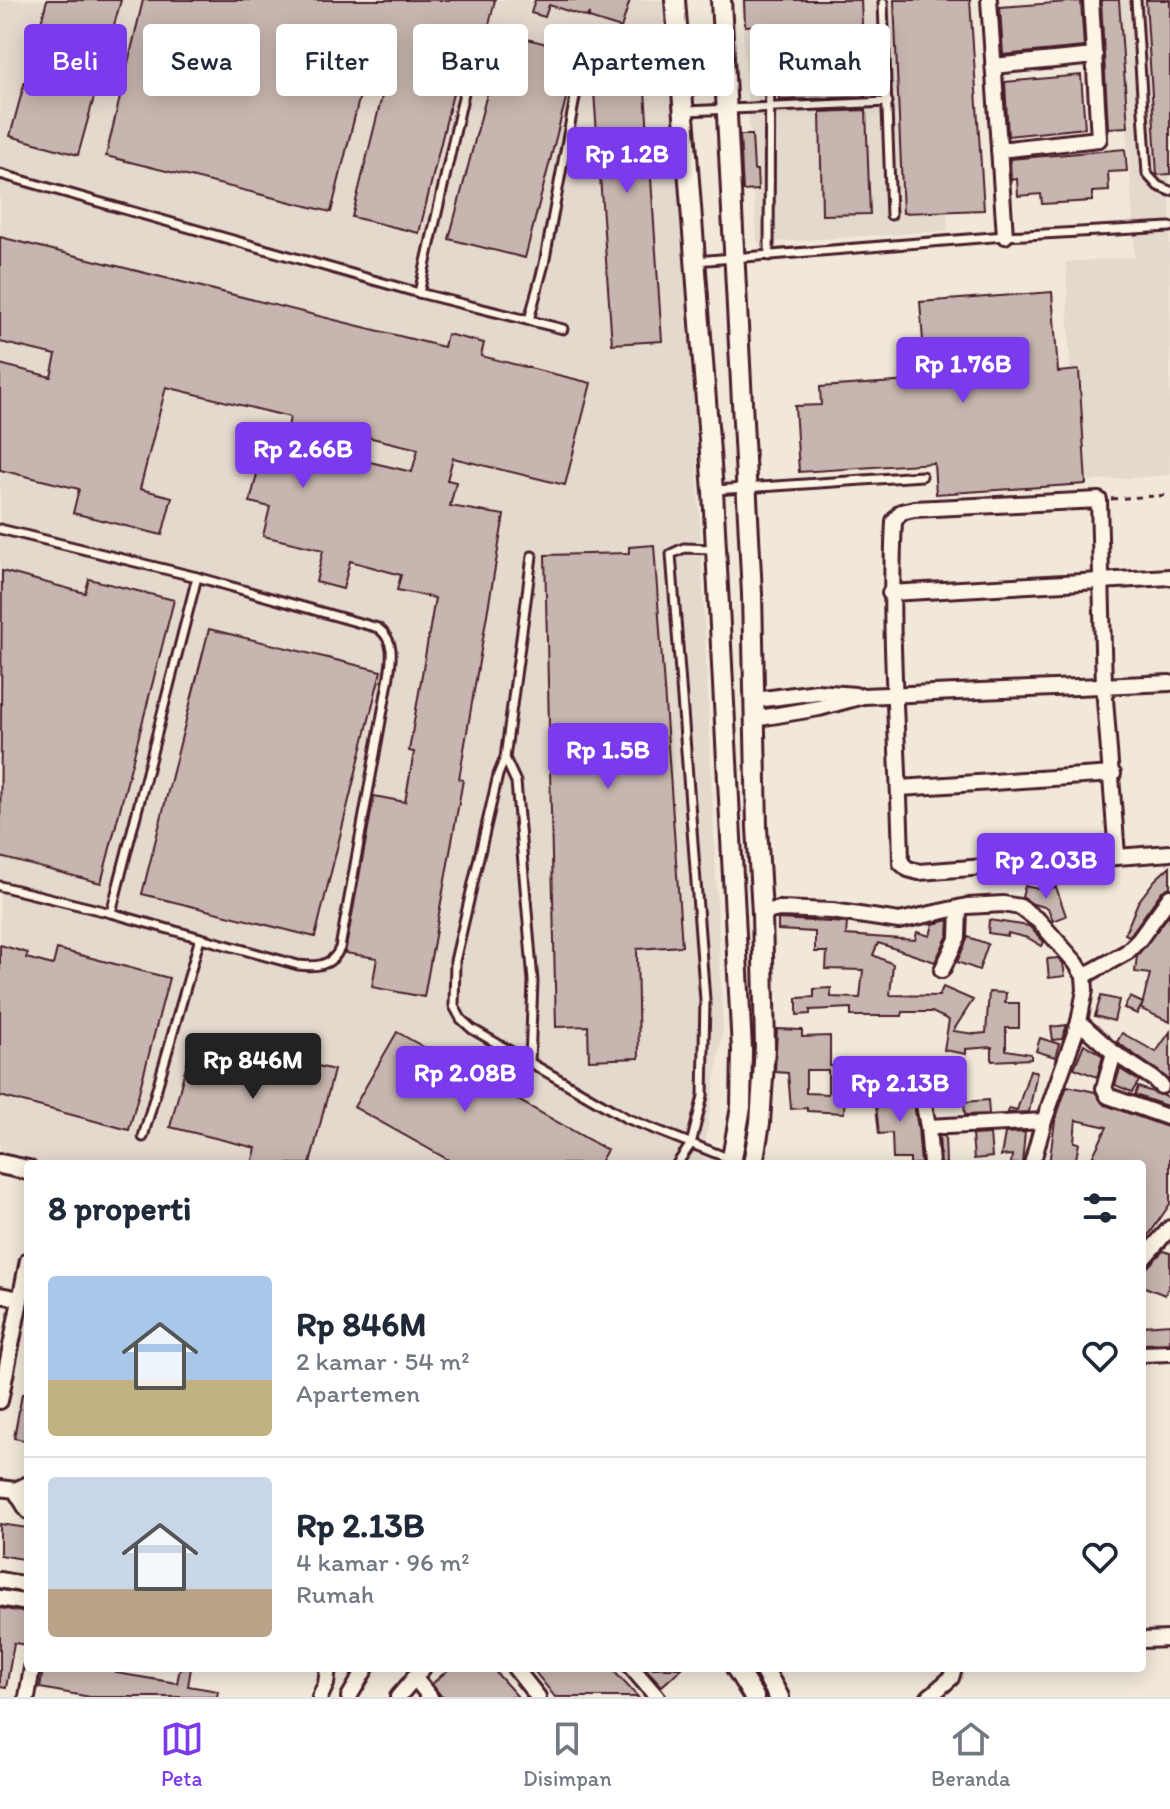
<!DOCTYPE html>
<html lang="id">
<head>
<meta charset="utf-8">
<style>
	:root { --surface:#fff; --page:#f6f6f7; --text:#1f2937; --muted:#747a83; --line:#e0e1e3; --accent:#7c3aed }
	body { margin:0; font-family:Itim,sans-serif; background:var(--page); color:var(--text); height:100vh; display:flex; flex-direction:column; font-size:30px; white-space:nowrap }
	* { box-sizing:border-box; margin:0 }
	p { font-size:26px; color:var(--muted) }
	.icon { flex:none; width:44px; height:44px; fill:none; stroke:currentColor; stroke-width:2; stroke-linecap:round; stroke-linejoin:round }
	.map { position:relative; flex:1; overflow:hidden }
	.panel { position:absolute; left:24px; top:1160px; width:1122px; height:512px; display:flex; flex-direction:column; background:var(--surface); border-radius:8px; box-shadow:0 4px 20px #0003 }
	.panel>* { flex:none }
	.top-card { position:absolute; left:24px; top:24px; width:1122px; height:72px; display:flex; gap:16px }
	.price { position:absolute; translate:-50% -68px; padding:0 18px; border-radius:8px; background:var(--accent); color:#fff; font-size:26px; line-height:52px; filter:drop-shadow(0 2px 4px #0008) }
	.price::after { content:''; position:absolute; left:50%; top:48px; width:24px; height:18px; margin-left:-12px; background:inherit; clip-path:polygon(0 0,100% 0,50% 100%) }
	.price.current { background:#222; color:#fff }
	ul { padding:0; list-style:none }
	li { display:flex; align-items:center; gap:24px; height:200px; padding:0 24px }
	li+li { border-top:2px solid var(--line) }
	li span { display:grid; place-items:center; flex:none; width:224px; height:160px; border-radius:8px; color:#555 }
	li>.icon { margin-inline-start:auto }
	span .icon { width:96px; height:96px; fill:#fffc; stroke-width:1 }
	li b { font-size:34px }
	h2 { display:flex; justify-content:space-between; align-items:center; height:96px; padding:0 24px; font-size:34px }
	.tag { padding:0 28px; border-radius:8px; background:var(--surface); box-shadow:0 4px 20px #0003; font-size:28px; line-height:72px }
	.tag.current { background:var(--accent); color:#fff }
	.menu { display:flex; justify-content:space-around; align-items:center; height:112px; border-top:2px solid var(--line); background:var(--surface); font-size:22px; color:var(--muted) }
	.menu a { display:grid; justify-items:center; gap:4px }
	.menu .current { color:var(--accent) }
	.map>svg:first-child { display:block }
</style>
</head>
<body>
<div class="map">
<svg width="1170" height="1697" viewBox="0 0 1170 1697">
	<rect width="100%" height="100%" fill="#f1e8da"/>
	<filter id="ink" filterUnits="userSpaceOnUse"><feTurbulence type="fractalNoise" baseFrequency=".0125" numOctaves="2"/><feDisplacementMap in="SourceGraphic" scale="16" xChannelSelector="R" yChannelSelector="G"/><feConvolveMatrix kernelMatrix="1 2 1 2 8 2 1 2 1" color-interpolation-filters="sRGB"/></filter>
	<g filter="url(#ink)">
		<g fill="#e4d9cd">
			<path d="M0,0H676L723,1029L702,1164H51L0,1153Z"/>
			<path d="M741,0H936L948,231L757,243Z"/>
			<path d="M1119,0H1170V475L1075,482L1066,262L1135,257Z"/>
		</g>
		<g fill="#c7b6af" stroke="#4a1f2b" stroke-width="2" fill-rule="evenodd">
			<path d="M47,0H121L78,155L10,136Z"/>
			<path d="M143,0H495L488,29L578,52L525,258L449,239L498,52L465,44L419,233L352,217L390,64L369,59L331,212L106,156Z"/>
			<path d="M535,0H630L621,28L589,18V13L587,17L549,5L545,17L531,13Z"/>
			<path d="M744,0H861L865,97L779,100L776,24L745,26Z"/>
			<path d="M894,0H970L984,210L903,213Z"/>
			<path d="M1101,0H1119L1128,127L1108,128Z"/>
			<path d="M1146,0H1170V174L1157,175Z"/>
			<path d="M1081,1L1084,47L1003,55L1000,7Z"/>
			<path d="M642,46L662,341L612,344L591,50Z"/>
			<path d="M1081,75L1085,128L1008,136L1005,82Z"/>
			<path d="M866,110L870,214L822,215L820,112Z"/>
			<path d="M740,135H752L754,170H757L758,190L743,191Z"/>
			<path d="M1125,149L1127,171L1108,172L1109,191L1092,192V201L1042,204L1041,194L1018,196L1017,179L1011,180L1010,159Z"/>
			<path d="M0,237L444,347L447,334L484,343L481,356L591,383L565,485L453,458L447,480L456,482L450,506L504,515L459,779L463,780L424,997L372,987L377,958L345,953L374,796L405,802L414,752L409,751L435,598L397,590L401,575L350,561L343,589L316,582L323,550L263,536L270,507L250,502L262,454L282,458L290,417L166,387L140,489L172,497L162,535L73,513L79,489L0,470V364L51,377L56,355L0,342ZM334,429L418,449L412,472L328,452Z"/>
			<path d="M1052,292L1058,372L1079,370L1086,484L936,494L934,463L799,472L795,406L821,405L820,387L926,380L920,302Z"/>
			<path d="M654,545L682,946L637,949L639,1058L589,1060L588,1026L556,1027L545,555L629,553V547Z"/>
			<path d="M2,571L85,593L89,579L174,600L101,883L0,857Z"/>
			<path d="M209,629L381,671L315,937L142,894Z"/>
			<path d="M1170,866V887L1162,891L1131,934L1129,936L1125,934L1138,902L1155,880Z"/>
			<path d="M1025,886L1043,890L1056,887L1066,916L1053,921L1048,908L1033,904L1022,897Z"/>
			<path d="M1170,914V1022L1141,1009L1150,974L1135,972L1137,956Z"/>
			<path d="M778,919L847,923L846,935L915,940L917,932L930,936L933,924L949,920L948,935L935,962L878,943L873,955L893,964L890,995L939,996L943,987L973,1000L953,1031L975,1034L986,1033L989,992L1006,993L1005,1003H1019V1028H1006V1050L1031,1054V1059L992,1061V1047L966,1049V1054L944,1050L949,1020L932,1012H903L902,1016H851V1008L810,1010V1014L797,1015V998L814,997V989L831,988V997L860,998L863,970L826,969L827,952H815V932L778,930Z"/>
			<path d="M989,920L1029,926L1044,942L1042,946L1028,938L1008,933V936L988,933Z"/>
			<path d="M968,937L988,944L979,970L957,962Z"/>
			<path d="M0,945L28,953L26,958L53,965L57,949L169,978L129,1130L0,1096Z"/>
			<path d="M1058,958L1063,963L1065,976L1049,978L1047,959Z"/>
			<path d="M1101,996L1119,1000L1114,1021L1095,1016Z"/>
			<path d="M1130,997L1143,1003L1137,1014L1124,1008Z"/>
			<path d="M1067,1025L1062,1039L1053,1040L1051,1027Z"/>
			<path d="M777,1029L802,1030V1037L830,1036V1066H846L844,1113L807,1111V1108L791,1109L788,1073L775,1072ZM806,1070H828V1094L806,1093Z"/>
			<path d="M397,1032L607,1150L599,1164H456L354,1107Z"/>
			<path d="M1170,1032V1080L1117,1042L1122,1033L1156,1052Z"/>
			<path d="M194,1035L334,1070L310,1164H252L256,1148L170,1127Z"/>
			<path d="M1040,1038L1059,1044L1055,1057L1036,1051Z"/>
			<path d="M1084,1044L1103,1056L1097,1077L1074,1068Z"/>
			<path d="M1120,1069L1139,1081L1132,1092L1115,1085Z"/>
			<path d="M1030,1070L1037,1072L1029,1112L1008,1113L1009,1108L1017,1110Z"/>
			<path d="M911,1086L918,1128L921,1164H910V1159H893L892,1133L879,1134L875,1096L897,1094V1087Z"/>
			<path d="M1067,1086L1095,1092L1105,1105L1170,1128V1204L1142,1245V1164H1089L1107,1127L1076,1120L1074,1142L1079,1143L1075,1164H1049L1055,1121Z"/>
			<path d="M1138,1087L1170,1098V1107L1135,1095Z"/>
			<path d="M988,1100L989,1114L965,1115L964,1102Z"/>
			<path d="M1025,1132L1022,1164H1011L1012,1155L1001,1156L1005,1133Z"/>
			<path d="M990,1134L992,1157L974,1159L972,1135Z"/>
			<path d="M939,1136H945L946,1164H941Z"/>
			<path d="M1163,1251L1170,1253V1283L1165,1295L1142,1286L1144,1270Z"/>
			<path d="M1170,1324V1343L1142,1344V1326Z"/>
			<path d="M22,1394H28V1441L14,1438Z"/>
			<path d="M0,1524L28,1528V1560L0,1555Z"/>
			<path d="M0,1608L28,1613V1645L14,1643L6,1688L0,1687Z"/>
			<path d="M43,1668H111L117,1669L116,1673L177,1683L180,1668H191L188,1686L218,1691L217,1697H90L40,1688Z"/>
			<path d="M450,1668H492L518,1697H442L432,1684Z"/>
			<path d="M532,1668H611L638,1697H555Z"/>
			<path d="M645,1668H682L662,1686Z"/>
		</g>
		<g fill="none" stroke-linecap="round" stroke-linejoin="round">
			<g stroke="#4a1f2b" stroke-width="13">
				<g id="service">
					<path d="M1136,0L1147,174L1158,186L1170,191"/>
					<path d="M883,3L891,215"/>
					<path d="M686,111L888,102"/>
					<path d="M0,174L419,293L563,329"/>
					<path d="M769,256L770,30"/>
					<path d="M696,261L1005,236L1170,227"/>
					<path d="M419,293L471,62"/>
					<path d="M529,320L544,264L579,76"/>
					<path d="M715,490L922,476"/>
					<path d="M0,529L197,577L378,628C397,642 391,661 388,682L340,948C332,967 315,967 298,965L111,913L0,886"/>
					<path d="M532,556L505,758L498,775L455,961L454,1006L461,1019L472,1029L626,1118L743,1164"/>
					<path d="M505,758L516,782L533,981L530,1062"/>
					<path d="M111,913L197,577"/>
					<path d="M143,1137L200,938"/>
					<path d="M677,1164L691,1144L703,1096L705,1000L671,554L684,548L713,549"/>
				</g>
			</g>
			<g stroke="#4a1f2b" stroke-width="20">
				<g id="minor">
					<path d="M989,0L1005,236"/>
					<path d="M993,66L1095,56"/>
					<path d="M999,150L1099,139L1091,0"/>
					<path d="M890,593L1170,577"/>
					<path d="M756,700L817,692L855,695"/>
					<path d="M754,719L819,708L863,696L1170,683"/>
					<path d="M900,788L1113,774"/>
					<path d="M1117,855L1104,686L1099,500L914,509L901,512L894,521C888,635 899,749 901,863L908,869L919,872L1170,853"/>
					<path d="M762,913L779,909L832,911L899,921L967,906L1003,904L1020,907L1039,921L1076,963L1084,976L1085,990L1079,1022L1044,1121L1032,1164"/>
					<path d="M942,970L958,937L959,909"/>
					<path d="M1084,976L1127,952L1139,940L1170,897"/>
					<path d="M1079,1022L1114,1053L1154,1079L1161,1086"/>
					<path d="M1114,1053L1104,1088L1108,1096L1170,1118"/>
					<path d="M921,1088L928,1127L931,1164"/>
					<path d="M928,1127L1044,1121"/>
					<path d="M1142,1260L1170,1228"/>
					<path d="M0,1295L20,1299"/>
					<path d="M1142,1354L1170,1353"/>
					<path d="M0,1401L28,1260"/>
					<path d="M0,1488L15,1490L28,1484"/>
					<path d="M15,1490L28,1511"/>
					<path d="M0,1580L28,1585"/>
					<path d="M0,1598L28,1603"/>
					<path d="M1142,1640L1170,1639"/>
					<path d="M515,1668L538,1697"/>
					<path d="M632,1668L657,1697"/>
					<path d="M414,1677L430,1697"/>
					<path d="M27,1697L32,1668"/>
					<path d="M320,1697L326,1684L328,1668"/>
					<path d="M349,1697L366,1668"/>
					<path d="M398,1697L423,1668"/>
					<path d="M929,1697L951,1678L954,1668"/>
				</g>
			</g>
			<g stroke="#4a1f2b" stroke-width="24">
				<g id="tertiary">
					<path d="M675,0L713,491L742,1050L741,1107L731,1164"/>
					<path d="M721,0L752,594L757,827L762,913L765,1047L760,1123L753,1164"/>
					<path d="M0,1164L28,1170"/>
					<path d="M736,1668L754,1697"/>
					<path d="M763,1668L779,1697"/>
				</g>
			</g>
			<path stroke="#4a1f2b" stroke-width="3" stroke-dasharray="6 6" stroke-linecap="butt" d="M1111,499L1170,495"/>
			<use href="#service" stroke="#fcf5e5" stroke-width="7"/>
			<use href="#minor" stroke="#fcf5e5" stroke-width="14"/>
			<use href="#tertiary" stroke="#fcf5e5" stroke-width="18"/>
		</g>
	</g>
</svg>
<b class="price" style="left:627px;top:195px">Rp 1.2B</b>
<b class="price" style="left:963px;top:405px">Rp 1.76B</b>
<b class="price" style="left:303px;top:490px">Rp 2.66B</b>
<b class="price" style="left:608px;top:791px">Rp 1.5B</b>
<b class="price" style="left:1046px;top:901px">Rp 2.03B</b>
<b class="price current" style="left:253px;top:1101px">Rp 846M</b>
<b class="price" style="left:465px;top:1114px">Rp 2.08B</b>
<b class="price" style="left:900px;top:1124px">Rp 2.13B</b>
<div class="top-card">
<a class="tag current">Beli</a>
<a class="tag">Sewa</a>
<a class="tag">Filter</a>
<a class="tag">Baru</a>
<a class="tag">Apartemen</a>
<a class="tag">Rumah</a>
</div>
<section class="panel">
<h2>8 properti<svg class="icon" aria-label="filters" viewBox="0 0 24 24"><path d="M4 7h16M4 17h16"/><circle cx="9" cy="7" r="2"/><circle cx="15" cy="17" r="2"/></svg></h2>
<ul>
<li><span style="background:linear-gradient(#a9c7e8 65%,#c2b280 0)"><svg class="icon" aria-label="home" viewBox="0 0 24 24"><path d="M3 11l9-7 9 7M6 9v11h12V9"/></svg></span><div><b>Rp 846M</b><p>2 kamar · 54 m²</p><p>Apartemen</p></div><svg class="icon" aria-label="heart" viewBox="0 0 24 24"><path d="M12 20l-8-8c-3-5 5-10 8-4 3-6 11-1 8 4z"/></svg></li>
<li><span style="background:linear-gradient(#c9d6e8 70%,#b9a48a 0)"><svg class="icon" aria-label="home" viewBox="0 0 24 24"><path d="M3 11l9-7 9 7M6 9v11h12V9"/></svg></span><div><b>Rp 2.13B</b><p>4 kamar · 96 m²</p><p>Rumah</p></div><svg class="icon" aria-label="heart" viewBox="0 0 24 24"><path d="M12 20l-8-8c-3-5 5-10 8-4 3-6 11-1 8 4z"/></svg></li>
</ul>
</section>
</div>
<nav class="menu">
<a class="current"><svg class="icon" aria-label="map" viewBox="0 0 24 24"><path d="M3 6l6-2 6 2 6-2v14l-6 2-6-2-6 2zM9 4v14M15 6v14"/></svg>Peta</a>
<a><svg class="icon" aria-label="saved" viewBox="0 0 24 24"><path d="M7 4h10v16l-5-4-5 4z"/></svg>Disimpan</a>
<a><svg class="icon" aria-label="home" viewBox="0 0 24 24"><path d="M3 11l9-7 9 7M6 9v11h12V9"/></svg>Beranda</a>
</nav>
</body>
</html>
